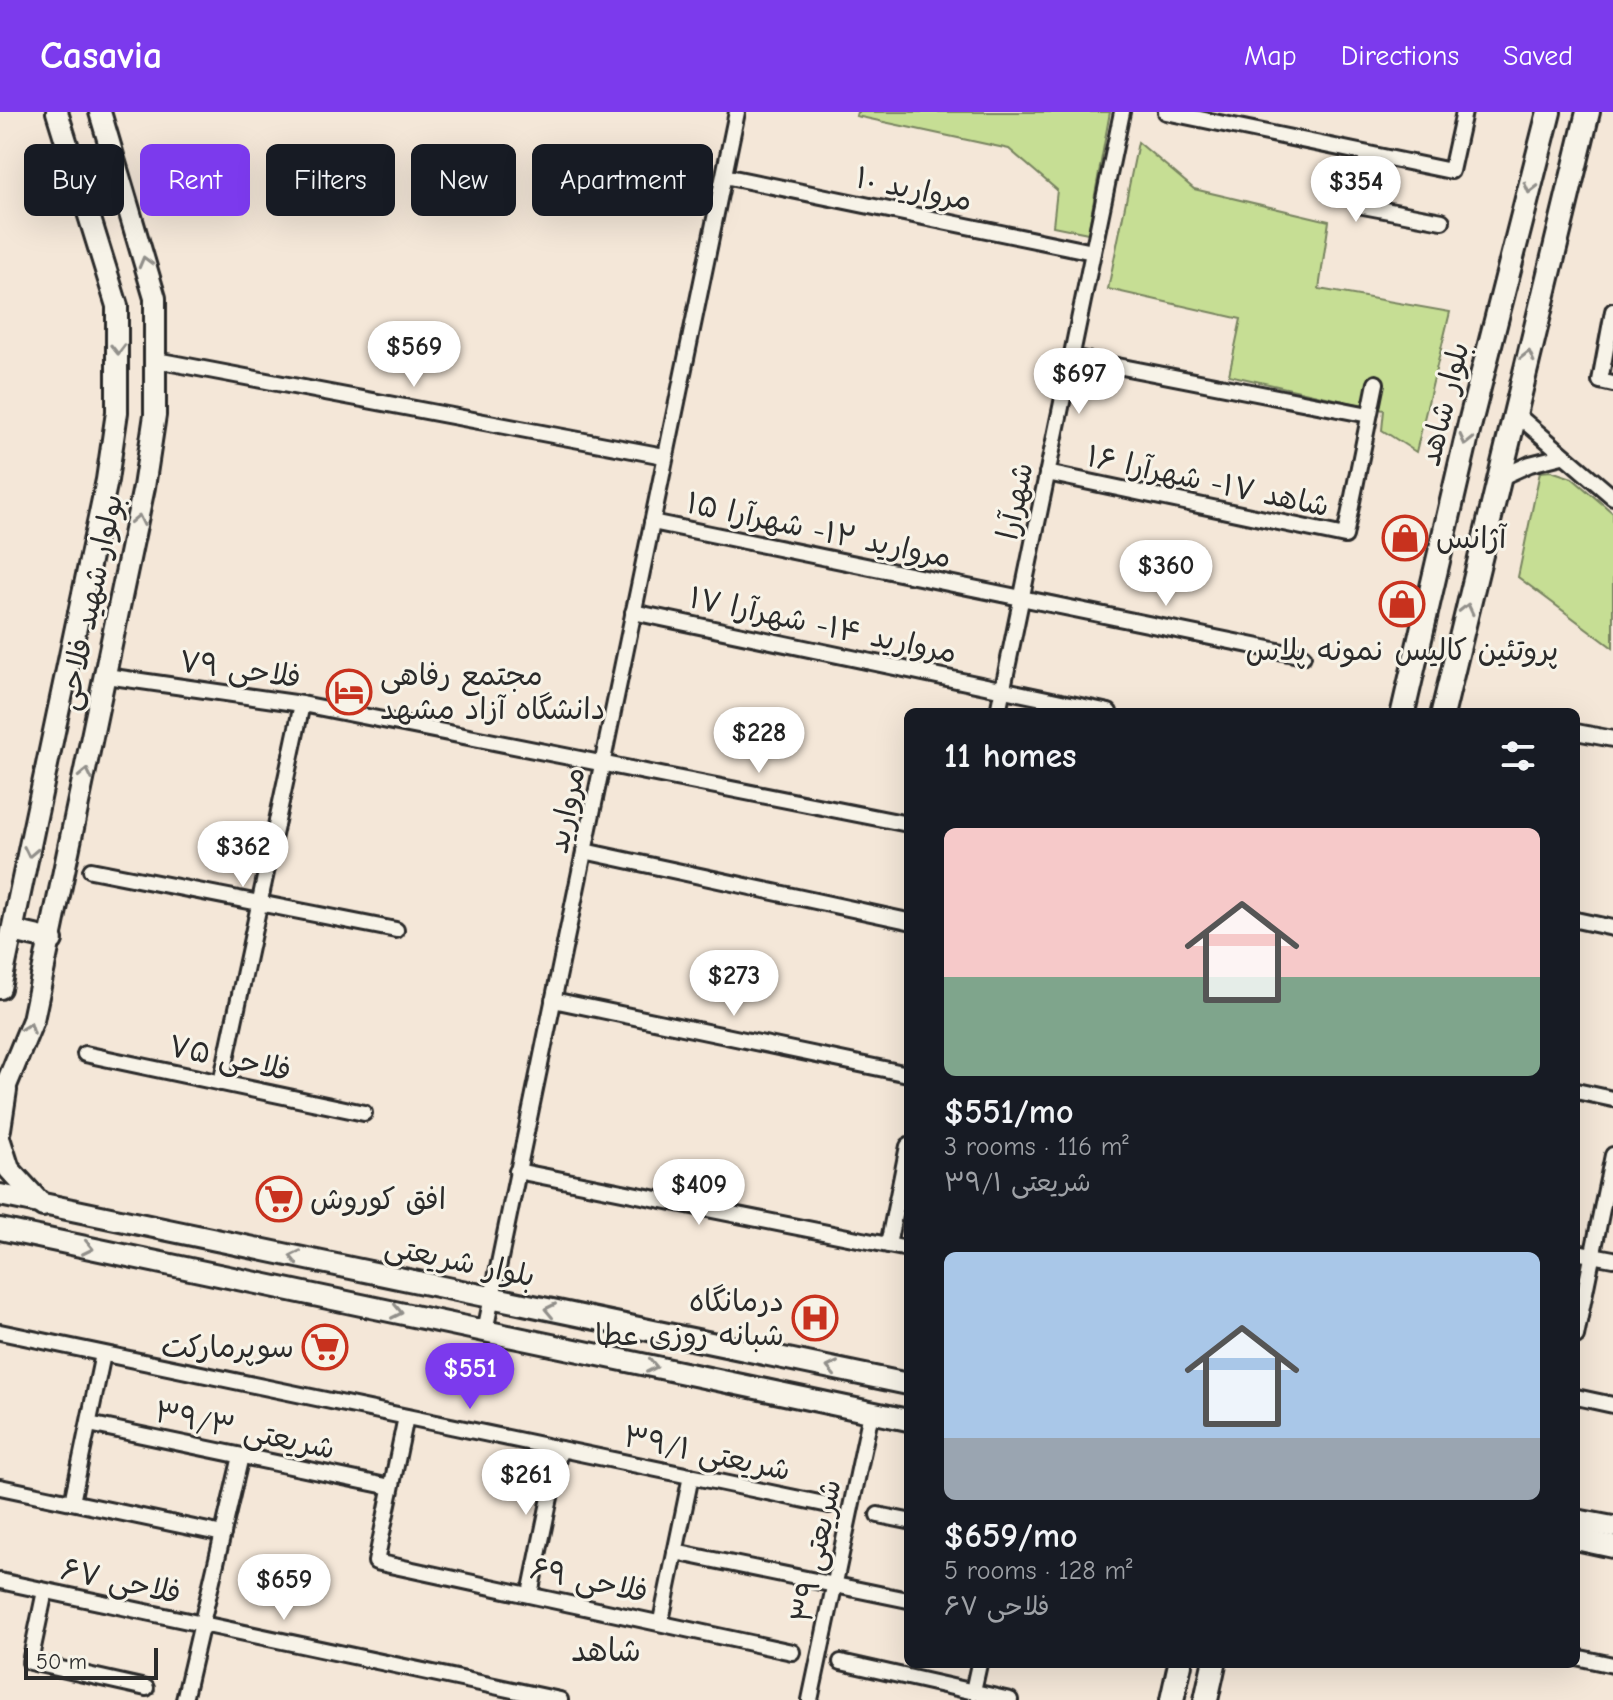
<!DOCTYPE html>
<html lang="en">
<head>
<meta charset="utf-8">
<style>
	:root { --surface:#171b24; --page:#20242c; --text:#f1f3f6; --muted:#9ea1a6; --accent:#7c3aed }
	body { margin:0; font-family:"Comic Neue","Playpen Sans Arabic",sans-serif; background:var(--page); color:var(--text); height:100vh; display:flex; flex-direction:column; font-size:30px; white-space:nowrap }
	* { box-sizing:border-box; margin:0 }
	p { font-size:26px; color:var(--muted) }
	.icon { flex:none; width:44px; height:44px; fill:none; stroke:currentColor; stroke-width:2; stroke-linecap:round; stroke-linejoin:round }
	.map { position:relative; flex:1; overflow:hidden }
	.sheet { position:absolute; left:904px; top:596px; width:676px; height:960px; display:flex; flex-direction:column; background:var(--surface); border-radius:12px; box-shadow:0 8px 32px #0002 }
	.sheet>* { flex:none }
	.guide { position:absolute; left:24px; top:32px; width:760px; height:72px; display:flex; gap:16px }
	.scale { position:absolute; left:24px; bottom:20px; width:134px; box-sizing:border-box; padding-left:8px; border:4px solid #2b2b2b; border-top:0; font-size:22px; line-height:28px; white-space:nowrap; color:#2b2b2b; -webkit-text-stroke:6px #f7f3e8; paint-order:stroke }
	.price { position:absolute; translate:-50% -68px; padding:0 18px; border-radius:28px; background:#fff; color:#222; font-size:26px; line-height:52px; filter:drop-shadow(0 2px 4px #0008) }
	.price::after { content:''; position:absolute; left:50%; top:48px; width:24px; height:18px; margin-left:-12px; background:inherit; clip-path:polygon(0 0,100% 0,50% 100%) }
	.price.on { background:var(--accent); color:#fff }
	ul { padding:0; list-style:none }
	li { display:grid; align-content:center; gap:16px; height:424px; padding:0 40px }
	li span { display:grid; place-items:center; height:248px; border-radius:12px; color:#555 }
	li>.icon { margin-inline-start:auto }
	span .icon { width:144px; height:144px; fill:#fffc; stroke-width:1 }
	li b { font-size:34px }
	h2 { display:flex; justify-content:space-between; align-items:center; height:96px; padding:0 40px; font-size:34px }
	.tag { padding:0 28px; border-radius:12px; background:var(--surface); box-shadow:0 8px 32px #0002; font-size:28px; line-height:72px }
	.tag.on { background:var(--accent); color:#fff }
	header { display:flex; align-items:center; gap:48px; box-sizing:border-box; height:112px; padding:0 40px; background:var(--accent); color:#fff }
	header strong { font-size:38px }
	nav { display:flex; gap:44px; margin-inline-start:auto; font-size:28px }
	.map>svg:first-child { display:block }
</style>
</head>
<body>
<header>
<strong>Casavia</strong>
<nav><a>Map</a><a>Directions</a><a>Saved</a></nav>
</header>
<div class="map">
<svg width="1613" height="1588" viewBox="0 0 1613 1588">
	<rect width="100%" height="100%" fill="#f4e7d8"/>
	<filter id="ink" filterUnits="userSpaceOnUse"><feTurbulence type="fractalNoise" baseFrequency=".0125" numOctaves="2"/><feDisplacementMap in="SourceGraphic" scale="16" xChannelSelector="R" yChannelSelector="G"/><feConvolveMatrix kernelMatrix="1 2 1 2 8 2 1 2 1" color-interpolation-filters="sRGB"/></filter>
	<g filter="url(#ink)">
		<g fill="#c6de94" stroke="#788460" stroke-width="2">
			<path d="M857,0H1110L1088,121L1053,114L1057,78L1009,37L856,4Z"/>
			<path d="M1138,30L1194,77L1329,109L1319,177L1450,200L1416,340L1382,318L1384,298L1229,263L1241,207L1108,177Z"/>
			<path d="M1551,359L1572,366L1613,401V536L1518,465L1540,360Z"/>
		</g>
		<g fill="none" stroke-linecap="round" stroke-linejoin="round">
			<g stroke="#2b2b2b" stroke-width="20">
				<g id="street">
					<path d="M1166,0L1451,59L1464,0"/>
					<path d="M1367,42L1358,93L1442,109"/>
					<path d="M724,64L1093,140"/>
					<path d="M1613,199L1600,269L1613,272"/>
					<path d="M1071,245L1369,303"/>
					<path d="M156,248L664,344"/>
					<path d="M1515,301L1613,385"/>
					<path d="M1047,361L1345,424L1376,271"/>
					<path d="M1499,366L1530,352L1562,344"/>
					<path d="M652,410L1303,544"/>
					<path d="M633,500L1109,600"/>
					<path d="M106,564L302,592L908,712"/>
					<path d="M998,600L1122,0"/>
					<path d="M1576,620L1613,627"/>
					<path d="M584,739L908,809"/>
					<path d="M91,758L396,818"/>
					<path d="M1576,808L1613,816"/>
					<path d="M553,888L908,962"/>
					<path d="M85,942L364,1001"/>
					<path d="M221,971L302,592"/>
					<path d="M1576,979L1613,987"/>
					<path d="M517,1059L908,1137"/>
					<path d="M888,1133L908,1034"/>
					<path d="M1576,1140L1613,1147"/>
					<path d="M485,1219L737,0"/>
					<path d="M0,1220L829,1393"/>
					<path d="M1576,1224L1613,1043"/>
					<path d="M1576,1285L1613,1293"/>
					<path d="M406,1305L376,1450L792,1540"/>
					<path d="M89,1312L391,1375"/>
					<path d="M0,1375L223,1422"/>
					<path d="M72,1390L103,1242"/>
					<path d="M878,1403L908,1409"/>
					<path d="M675,1440L908,1488"/>
					<path d="M0,1469L560,1588"/>
					<path d="M45,1479L30,1550L146,1576"/>
					<path d="M530,1482L560,1337"/>
					<path d="M661,1509L691,1364"/>
					<path d="M1576,1545L1613,1553"/>
					<path d="M841,1550L1010,1588"/>
					<path d="M973,1579L979,1552"/>
					<path d="M184,1588L241,1344"/>
					<path d="M810,1588L871,1301"/>
				</g>
			</g>
			<g stroke="#2b2b2b" stroke-width="26">
				<g id="secondary">
					<path d="M13,819L52,828"/>
					<path d="M0,876L107,368L117,300V194L57,0"/>
					<path d="M0,988L33,908L144,375L155,303V186L100,0"/>
					<path d="M0,1017L6,978"/>
					<path d="M0,1029L9,1057L43,1094"/>
					<path d="M0,1083L908,1272"/>
					<path d="M0,1117L908,1308"/>
					<path d="M1576,1408L1613,1415"/>
					<path d="M1576,1427L1613,1435"/>
				</g>
			</g>
			<g stroke="#2b2b2b" stroke-width="28">
				<g id="primary">
					<path d="M1403,600L1470,311L1549,0"/>
					<path d="M1443,600L1588,0"/>
					<path d="M1172,1588L1180,1552"/>
					<path d="M1206,1588L1214,1552"/>
				</g>
			</g>
			<use href="#street" stroke="#f7f3e8" stroke-width="14"/>
			<use href="#secondary" stroke="#f7f3e8" stroke-width="20"/>
			<use href="#primary" stroke="#f7f3e8" stroke-width="22"/>
		</g>
		<defs><path id="oneway-chevron" d="M-2-3.5L2.5 0L-2 3.5" fill="none" stroke-width="1.6" stroke-linecap="round" stroke-linejoin="round" transform="scale(2)"/></defs>
		<g stroke="#918f8a">
			<use href="#oneway-chevron" transform="translate(1530 76) rotate(104)"/>
			<use href="#oneway-chevron" transform="translate(145 150) rotate(-105)"/>
			<use href="#oneway-chevron" transform="translate(118 237) rotate(89)"/>
			<use href="#oneway-chevron" transform="translate(1528 244) rotate(-76)"/>
			<use href="#oneway-chevron" transform="translate(1466 328) rotate(103)"/>
			<use href="#oneway-chevron" transform="translate(138 408) rotate(-78)"/>
			<use href="#oneway-chevron" transform="translate(1467 497) rotate(-77)"/>
			<use href="#oneway-chevron" transform="translate(86 662) rotate(-78)"/>
			<use href="#oneway-chevron" transform="translate(30 740) rotate(102)"/>
			<use href="#oneway-chevron" transform="translate(29 916) rotate(-70)"/>
			<use href="#oneway-chevron" transform="translate(88 1136) rotate(12)"/>
			<use href="#oneway-chevron" transform="translate(295 1145) rotate(-168)"/>
			<use href="#oneway-chevron" transform="translate(550 1198) rotate(-168)"/>
			<use href="#oneway-chevron" transform="translate(397 1200) rotate(12)"/>
			<use href="#oneway-chevron" transform="translate(652 1254) rotate(12)"/>
			<use href="#oneway-chevron" transform="translate(832 1256) rotate(-168)"/>
		</g>
	</g>
	<defs>
		<g id="shop-ring" transform="scale(2.3)"><circle r="9.5" fill="#f7f3e8" stroke="#c8321e" stroke-width="1.5"/><path d="M-5-2.5h2.3a2.7 3.5 0 0 1 5.4 0H5L5.5 6h-11ZM-1.5-2.5h3a1.5 2.3 0 0 0-3 0Z" fill="#c8321e"/></g>
		<g id="hotel-ring" transform="scale(2.3)"><circle r="9.5" fill="#f7f3e8" stroke="#c8321e" stroke-width="1.5"/><path d="M-6-4.5h1.5V1H6V5H4.5V3h-9V5H-6ZM-4 0a1.8 1.8 0 1 1 3.6 0ZM.5 0V-2.5h3Q6-2.5 6 0Z" fill="#c8321e"/></g>
		<g id="supermarket-ring" transform="scale(2.3)"><circle r="9.5" fill="#f7f3e8" stroke="#c8321e" stroke-width="1.5"/><path d="M-6-5.5h2.5l.6 2H6L4.5 2H-2.5L-4.4-4H-6ZM-1.5 3.2a1.3 1.3 0 1 0 .1 0ZM3 3.2a1.3 1.3 0 1 0 .1 0Z" fill="#c8321e"/></g>
		<g id="hospital-ring" transform="scale(2.3)"><circle r="9.5" fill="#f7f3e8" stroke="#c8321e" stroke-width="1.5"/><path d="M-5-5h3v3.5h4V-5h3V5h-3V1.5h-4V5h-3Z" fill="#c8321e"/></g>
	</defs>
	<g fill-rule="evenodd">
		<use href="#shop-ring" x="1405" y="426"/>
		<use href="#shop-ring" x="1402" y="492"/>
		<use href="#hotel-ring" x="349" y="580"/>
		<use href="#supermarket-ring" x="279" y="1087"/>
		<use href="#hospital-ring" x="815" y="1206"/>
		<use href="#supermarket-ring" x="325" y="1235"/>
	</g>
	<g text-anchor="middle" stroke-width="6" stroke-linejoin="round" paint-order="stroke">
		<g font-size="30" fill="#2b2b2b" stroke="#f7f3e8">
			<text transform="translate(914 77) rotate(12)" y="10">مروارید ۱۰</text>
			<text transform="translate(1444 292) rotate(-76)" y="10">بلوار شاهد</text>
			<text transform="translate(1208 369) rotate(12)" y="10">شاهد ۱۷- شهرآرا ۱۶</text>
			<text transform="translate(1015 389) rotate(-78)" y="10">شهرآرا</text>
			<text transform="translate(819 418) rotate(12)" y="10">مروارید ۱۲- شهرآرا ۱۵</text>
			<text transform="translate(90 490) rotate(-78)" y="10">بولوار شهید فلاحی</text>
			<text transform="translate(823 513) rotate(12)" y="10">مروارید ۱۴- شهرآرا ۱۷</text>
			<text transform="translate(240 557) rotate(8)" y="10">فلاحی ۷۹</text>
			<text transform="translate(566 698) rotate(-78)" y="10">مروارید</text>
			<text transform="translate(230 946) rotate(12)" y="10">فلاحی ۷۵</text>
			<text transform="translate(460 1149) rotate(12)" y="10">بلوار شریعتی</text>
			<text transform="translate(245 1318) rotate(12)" y="10">شریعتی ۳۹/۳</text>
			<text transform="translate(707 1341) rotate(12)" y="10">شریعتی ۳۹/۱</text>
			<text transform="translate(816 1439) rotate(-78)" y="10">شریعتی ۳۹</text>
			<text transform="translate(589 1468) rotate(12)" y="10">فلاحی ۶۹</text>
			<text transform="translate(121 1469) rotate(12)" y="10">فلاحی ۶۷</text>
		</g>
		<g font-size="30" fill="#2b2b2b" stroke="#f7f3e8" text-anchor="start">
			<text x="1436" y="436">آژانس</text>
			<text x="1402" y="548" text-anchor="middle">پروتئین کالیس نمونه پلاس</text>
			<text x="380" y="573">مجتمع رفاهی<tspan x="380" dy="34">دانشگاه آزاد مشهد</tspan></text>
			<text x="310" y="1097">افق کوروش</text>
			<text x="784" y="1199" text-anchor="end">درمانگاه<tspan x="784" dy="34">شبانه روزی عطا</tspan></text>
			<text x="294" y="1245" text-anchor="end">سوپرمارکت</text>
		</g>
		<g font-size="32" fill="#2b2b2b" stroke="#f7f3e8">
			<text x="606" y="1549">شاهد</text>
		</g>
	</g>
</svg>
<div class="scale">50 m</div>
<b class="price" style="left:1356px;top:112px">$354</b>
<b class="price" style="left:414px;top:277px">$569</b>
<b class="price" style="left:1079px;top:304px">$697</b>
<b class="price" style="left:1166px;top:496px">$360</b>
<b class="price" style="left:759px;top:663px">$228</b>
<b class="price" style="left:243px;top:777px">$362</b>
<b class="price" style="left:734px;top:906px">$273</b>
<b class="price" style="left:699px;top:1115px">$409</b>
<b class="price on" style="left:470px;top:1299px">$551</b>
<b class="price" style="left:526px;top:1405px">$261</b>
<b class="price" style="left:284px;top:1510px">$659</b>
<div class="guide">
<a class="tag">Buy</a>
<a class="tag on">Rent</a>
<a class="tag">Filters</a>
<a class="tag">New</a>
<a class="tag">Apartment</a>
</div>
<section class="sheet">
<h2>11 homes<svg class="icon" aria-label="filters" viewBox="0 0 24 24"><path d="M4 7h16M4 17h16"/><circle cx="9" cy="7" r="2"/><circle cx="15" cy="17" r="2"/></svg></h2>
<ul>
<li><span style="background:linear-gradient(#f6c9c9 60%,#7fa58c 0)"><svg class="icon" aria-label="home" viewBox="0 0 24 24"><path d="M3 11l9-7 9 7M6 9v11h12V9"/></svg></span><div><b>$551/mo</b><p>3 rooms · 116 m²</p><p>شریعتی ۳۹/۱</p></div></li>
<li><span style="background:linear-gradient(#a9c7e8 75%,#9aa5b1 0)"><svg class="icon" aria-label="home" viewBox="0 0 24 24"><path d="M3 11l9-7 9 7M6 9v11h12V9"/></svg></span><div><b>$659/mo</b><p>5 rooms · 128 m²</p><p>فلاحی ۶۷</p></div></li>
</ul>
</section>
</div>
</body>
</html>
